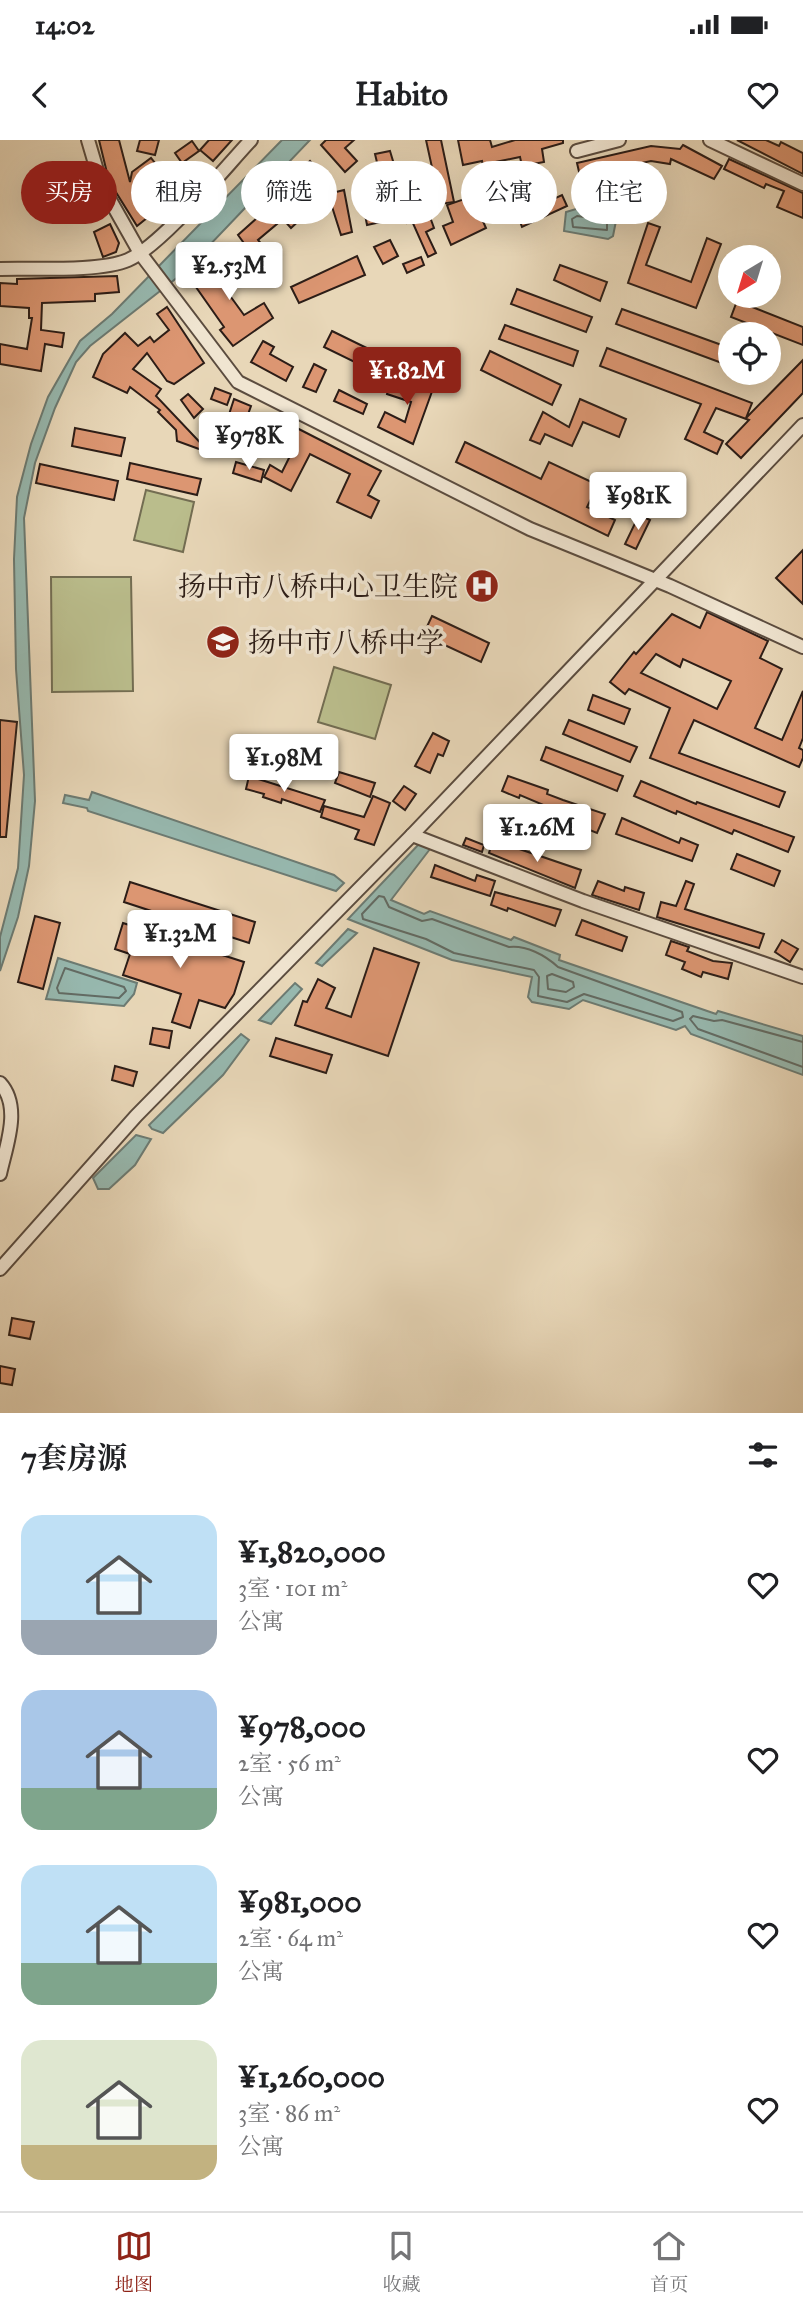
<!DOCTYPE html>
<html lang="zh">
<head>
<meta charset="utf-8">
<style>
	:root { --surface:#fff; --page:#f6f6f6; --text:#202124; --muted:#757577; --line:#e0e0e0; --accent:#8f2418 }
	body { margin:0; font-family:"IM FELL Great Primer","Noto Serif SC",serif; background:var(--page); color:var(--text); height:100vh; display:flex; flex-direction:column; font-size:26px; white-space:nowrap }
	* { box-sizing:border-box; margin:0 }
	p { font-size:23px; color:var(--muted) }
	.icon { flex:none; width:38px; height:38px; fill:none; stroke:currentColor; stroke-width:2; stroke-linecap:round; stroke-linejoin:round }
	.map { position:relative; height:1273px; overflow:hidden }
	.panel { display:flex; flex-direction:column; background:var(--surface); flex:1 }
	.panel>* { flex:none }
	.top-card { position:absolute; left:21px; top:21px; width:761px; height:63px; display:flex; gap:14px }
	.needle { width:46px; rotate:218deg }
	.controls { position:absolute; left:718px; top:105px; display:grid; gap:14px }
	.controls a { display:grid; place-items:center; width:63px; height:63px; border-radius:50%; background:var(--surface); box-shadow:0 7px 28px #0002; font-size:35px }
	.price { position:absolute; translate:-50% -60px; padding:0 16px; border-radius:7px; background:#fff; color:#222; font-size:23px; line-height:46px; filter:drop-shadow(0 2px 4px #0008) }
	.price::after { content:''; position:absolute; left:50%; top:42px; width:21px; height:16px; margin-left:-10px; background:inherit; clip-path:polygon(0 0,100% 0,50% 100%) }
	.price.on { background:var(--accent); color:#fff }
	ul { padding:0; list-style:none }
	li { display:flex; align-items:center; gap:21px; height:175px; padding:0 21px }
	li span { display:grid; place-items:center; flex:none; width:196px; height:140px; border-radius:21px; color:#555 }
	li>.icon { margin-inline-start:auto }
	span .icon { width:84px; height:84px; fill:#fffc; stroke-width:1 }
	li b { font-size:30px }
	h2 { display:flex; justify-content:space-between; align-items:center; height:84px; padding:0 21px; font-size:30px }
	.pill { padding:0 24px; border-radius:32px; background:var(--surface); box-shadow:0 7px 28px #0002; font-size:24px; line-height:63px }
	.pill.on { background:var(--accent); color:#fff }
	.status { display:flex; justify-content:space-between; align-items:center; height:49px; padding:0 35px; background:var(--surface); direction:ltr }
	.status svg { height:19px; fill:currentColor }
	header { display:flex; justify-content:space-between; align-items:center; height:91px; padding:0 21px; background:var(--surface); font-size:32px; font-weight:800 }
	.dock { display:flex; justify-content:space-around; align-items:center; height:98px; border-top:2px solid var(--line); background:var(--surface); font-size:19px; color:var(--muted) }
	.dock a { display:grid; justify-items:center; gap:4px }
	.dock .on { color:var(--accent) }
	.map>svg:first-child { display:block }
</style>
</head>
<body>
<div class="status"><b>14:02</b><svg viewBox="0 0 49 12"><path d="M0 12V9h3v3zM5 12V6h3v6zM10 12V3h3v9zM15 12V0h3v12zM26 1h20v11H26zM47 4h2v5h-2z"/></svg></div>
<header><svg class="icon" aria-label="back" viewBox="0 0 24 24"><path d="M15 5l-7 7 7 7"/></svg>Habito<svg class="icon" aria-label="heart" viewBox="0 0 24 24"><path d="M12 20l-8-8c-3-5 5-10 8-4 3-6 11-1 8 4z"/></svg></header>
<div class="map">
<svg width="803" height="1273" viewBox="0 0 803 1273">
	<rect width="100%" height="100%" fill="#e8d7b8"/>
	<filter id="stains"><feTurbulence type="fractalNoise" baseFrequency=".00286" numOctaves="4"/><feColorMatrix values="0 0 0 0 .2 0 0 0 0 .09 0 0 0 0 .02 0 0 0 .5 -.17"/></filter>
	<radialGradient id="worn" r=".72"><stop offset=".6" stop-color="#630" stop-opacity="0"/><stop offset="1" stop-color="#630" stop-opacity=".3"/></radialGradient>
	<g fill="#babd8c" stroke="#736d52" stroke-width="2">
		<path d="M146,350L194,362L183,412L134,400Z"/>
		<path d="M51,437H131L133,551L52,552Z"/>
		<path d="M334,527L391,545L375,599L318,582Z"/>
	</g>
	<g fill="#97b9b0" stroke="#6c7b73" stroke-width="2">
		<path d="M282,0H310L183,133L90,206L76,222L55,268L35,323L24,378L35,661L29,726L18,777L0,831V797L18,728L24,635L16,529L14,419L17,357L31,304L48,257L80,201L112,174Z"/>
		<path d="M576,69L617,76L613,96L608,99L564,91L566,72Z"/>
		<path d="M92,652L334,735L344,743L336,751L88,671L87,668L63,663L65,655L89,660Z"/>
		<path d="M419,704L430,709L391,760L424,774L430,771L511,800L514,797L560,815L559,820L716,874L718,871L803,896V935L691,894L685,886L676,890L583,860L569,869L532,862L528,857L532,837L452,820L348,779Z"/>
		<path d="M348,789L357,793L322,826L316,823Z"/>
		<path d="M58,818L137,843L134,854L124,866L46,859Z"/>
		<path d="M295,843L302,849L271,884L259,880Z"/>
		<path d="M241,894L249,900L223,935L163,993L152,989L149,985Z"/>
		<path d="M136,995L151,999L135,1025L109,1049H98L93,1038Z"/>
	</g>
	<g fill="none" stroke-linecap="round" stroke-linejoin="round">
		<g stroke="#626b64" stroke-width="2">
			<path d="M577,76L607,80V90L573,87L572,79Z"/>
			<path d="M379,756L384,757L389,767L422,781L432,779L509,807C526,805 545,815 558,827L682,872L683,877L673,881L584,854L567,862L538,856L539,837L534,830L454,813L426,799L363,779L362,774Z"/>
			<path d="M65,828L124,847L126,851L119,858L59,853L57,848Z"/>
			<path d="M552,834L573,842L574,847L566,852L548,849L547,836Z"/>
			<path d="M803,902L722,880L714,881L693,876L690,879L698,889L803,927"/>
		</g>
	</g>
	<g fill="#dc9672" stroke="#2c1d17" stroke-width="2" fill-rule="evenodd">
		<path d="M99,0H119L130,42L132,32L151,18L166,37L177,29L188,45L137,86L109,41Z"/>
		<path d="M140,0H159L155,15L137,11Z"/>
		<path d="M209,0H232L213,21L200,10Z"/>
		<path d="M326,0H354L345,8L357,21L345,32L321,5Z"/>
		<path d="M426,0H441L454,62L440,64Z"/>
		<path d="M458,0H490L492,7L515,0H563V3L542,9L544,22L522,26L520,17L495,22L497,33L485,35L482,21L463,25Z"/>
		<path d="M737,0H766L779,6L781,2L803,13V34Z"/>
		<path d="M192,1L199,11L182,23L175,13Z"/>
		<path d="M683,5L722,26L714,39L671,19L670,24L651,21L580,36L577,23L651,6L680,9Z"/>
		<path d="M390,11L405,61L387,64L375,14Z"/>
		<path d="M729,19L803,53V78L777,67L784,51L766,44L764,48L724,29Z"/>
		<path d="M310,21L331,44L321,53L300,30Z"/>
		<path d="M534,35L545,63L562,55L567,66L522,87L518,76L535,68L528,51L510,57L517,70L503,77L496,62L477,68L486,88L451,105L443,86L453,82L447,65Z"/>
		<path d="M344,50L352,92L341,95L328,54Z"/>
		<path d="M276,56L288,68L291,65L303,77L291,88L283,79L258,100L268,112L257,121L238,95L266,70L264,68Z"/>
		<path d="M377,61L381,82L367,85L363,64Z"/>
		<path d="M426,66L434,88L426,92L436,113L428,117L412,81L407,83L404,74Z"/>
		<path d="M648,83L660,87L646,125L691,142L707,98L721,104L696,168L628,143Z"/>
		<path d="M110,84L119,103L116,112L103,117L94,92Z"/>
		<path d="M390,100L398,116L383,124L374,107Z"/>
		<path d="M231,112L241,126L220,142L244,175L264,163L273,178L233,206L220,190L224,187L191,140Z"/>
		<path d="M357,116L365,135L299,163L291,147Z"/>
		<path d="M421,117L424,125L407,133L403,124Z"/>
		<path d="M560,125L607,142L600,161L554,140Z"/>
		<path d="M117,136L119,152L95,154V161L42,163L41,190L64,193L62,207L45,204L41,231L0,224V204L27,209L32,178H29V168L0,166V143L17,144V139Z"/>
		<path d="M517,149L592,177L586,192L511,164Z"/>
		<path d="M737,161L803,187V205L731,177Z"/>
		<path d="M167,167L204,223L174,244L167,241L147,213L133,229L161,249L156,256L210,313L177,301L176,290L158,272L160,270L130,247L127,253L93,237L103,214L125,193L138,206L150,197L154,202L169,190L157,174Z"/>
		<path d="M622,169L730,208V226L616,184Z"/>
		<path d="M505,185L578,211L573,226L499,199Z"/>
		<path d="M332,191L381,215L373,231L324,207Z"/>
		<path d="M263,201L274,207L270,214L293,227L286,241L251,222Z"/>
		<path d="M607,208L752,263L746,278L803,220V253L741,318L726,304L749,280L716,268L704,292L723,301L717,314L685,299L701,264L600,226Z"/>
		<path d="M490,211L561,245L552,265L481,230Z"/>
		<path d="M314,224L326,230L316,252L303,247Z"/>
		<path d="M393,233L434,246L413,304L378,287L385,272L405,282L411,262L387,254Z"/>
		<path d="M215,248L231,254L227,265L211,259Z"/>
		<path d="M339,250L367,264L363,274L334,261Z"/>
		<path d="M188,254L203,269L194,278L181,260Z"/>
		<path d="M234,259L251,266L246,280L264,287L266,281L285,288L287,283L381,331L368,355L379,361L371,378L337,362L350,334L310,314L291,351L264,337L270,325L282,332L295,306L275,296L271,306L241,294L238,302L222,296Z"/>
		<path d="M580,259L626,279L619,297L583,282L572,306L545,294L540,304L530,300L543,272L569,287Z"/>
		<path d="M75,288L125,298L121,316L72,306Z"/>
		<path d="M465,302L541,339L549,322L598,345L587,367L615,380L608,396L456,322Z"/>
		<path d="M236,322L264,330L261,342L233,333Z"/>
		<path d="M130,323L201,339L197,355L127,339Z"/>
		<path d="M40,324L118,341L114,360L36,343Z"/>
		<path d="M639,375L650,380L636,409L625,404Z"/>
		<path d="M803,410V464L776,438Z"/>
		<path d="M707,472L768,501L760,518L782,529L755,588L782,600L803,551V598L799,608L803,610V618L799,627L694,580L679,613L785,652L779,667L650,618L670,568L629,549L625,554L610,542L634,512L636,514L672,474L700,488ZM656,514L680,527L683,519L731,541L717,569L641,533Z"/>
		<path d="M432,476L489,503L481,522L423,495Z"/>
		<path d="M593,555L630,569L624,584L588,570Z"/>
		<path d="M0,580L17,582L6,697H0Z"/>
		<path d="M569,580L637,607L630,622L563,594Z"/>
		<path d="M433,593L449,601L443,616L438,614L430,633L415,626Z"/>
		<path d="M546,607L623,636L617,651L541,620Z"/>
		<path d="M281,608L299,614L293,632L275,625Z"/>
		<path d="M339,632L375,643L370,657L335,643Z"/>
		<path d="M249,636L325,660L320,672L282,659L281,663L263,657L264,654L246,649Z"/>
		<path d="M508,636L548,650L547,654L563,660L605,674L597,693L577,685L579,680L520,655L519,658L502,651Z"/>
		<path d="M641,641L696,664L697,662L794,697L788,712L734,690L732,694L677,671L676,674L634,656Z"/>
		<path d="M404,646L416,654L405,670L393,661Z"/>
		<path d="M373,656L390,663L374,705L355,699L359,690L321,677L324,666L364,677Z"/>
		<path d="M622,678L679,703L681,698L698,705L692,721L616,694Z"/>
		<path d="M466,698L484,705L482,712L463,705Z"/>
		<path d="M493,700L581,730L575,748L489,713Z"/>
		<path d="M737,714L780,731L774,746L731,729Z"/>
		<path d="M435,725L475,741L477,735L495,741L490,756L431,737Z"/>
		<path d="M598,741L624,751L625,747L644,753L639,770L592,755Z"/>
		<path d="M686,741L694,744L685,769L764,794L759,808L657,777L661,762L676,766Z"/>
		<path d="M130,742L255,782L249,803L124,762Z"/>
		<path d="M495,752L561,770L555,786L508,768L507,771L491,765Z"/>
		<path d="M35,776L60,783L43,849L18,842Z"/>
		<path d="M582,780L627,797L622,811L576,795Z"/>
		<path d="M123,783L244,822L234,854L225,868L199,860L190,888L172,882L181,854L123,835L130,814L115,809Z"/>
		<path d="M782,800L798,809L790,822L775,812Z"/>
		<path d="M671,801L689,807L687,811L713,821L732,823L728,839L703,832L701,837L682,829L685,822L666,815Z"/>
		<path d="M374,808L419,823L388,916L295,885L303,861L307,862L318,839L335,848L326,868L351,877Z"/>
		<path d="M153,888L172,891L169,908L150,904Z"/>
		<path d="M276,898L332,915L326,933L270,916Z"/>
		<path d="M115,926L137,932L133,946L112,940Z"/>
		<path d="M12,1178L34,1182L30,1199L9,1195Z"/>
		<path d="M0,1226L15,1229L12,1245L0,1243Z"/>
	</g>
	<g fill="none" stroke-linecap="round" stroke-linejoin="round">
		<g stroke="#5b4c3f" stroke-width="16">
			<g id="minor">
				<path d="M88,0L101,44L140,113L238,242L530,389L670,446L803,507"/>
				<path d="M710,0L803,44"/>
				<path d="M577,11L619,0"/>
				<path d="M0,129C32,128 101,132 128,120C162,105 223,30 251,0"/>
				<path d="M412,695L583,761L803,837"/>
				<path d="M0,943C22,967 6,1006 0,1034"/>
				<path d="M0,1129L136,976L412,695L803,285"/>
			</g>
		</g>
		<use href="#minor" stroke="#f0e5d1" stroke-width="12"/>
	</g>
	<defs>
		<g id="hospital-disc" transform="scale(1.75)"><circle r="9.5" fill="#8f2418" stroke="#f0e5d1"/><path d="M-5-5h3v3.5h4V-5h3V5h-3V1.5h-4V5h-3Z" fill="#fff"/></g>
		<g id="school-disc" transform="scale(1.75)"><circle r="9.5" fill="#8f2418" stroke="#f0e5d1"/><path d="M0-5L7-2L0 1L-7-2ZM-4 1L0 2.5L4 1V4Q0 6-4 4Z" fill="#fff"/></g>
	</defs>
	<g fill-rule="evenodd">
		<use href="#hospital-disc" x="482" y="446"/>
		<use href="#school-disc" x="223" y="502"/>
	</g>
	<g text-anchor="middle" stroke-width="7" stroke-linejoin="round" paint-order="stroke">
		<g font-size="28" fill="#2c1d17" stroke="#f0e5d1" text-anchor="end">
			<text x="458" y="456">扬中市八桥中心卫生院</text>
			<text x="248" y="512" text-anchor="start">扬中市八桥中学</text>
		</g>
	</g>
	<rect width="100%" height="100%" filter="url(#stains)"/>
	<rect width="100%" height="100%" fill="url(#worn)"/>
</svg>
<div class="controls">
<a><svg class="needle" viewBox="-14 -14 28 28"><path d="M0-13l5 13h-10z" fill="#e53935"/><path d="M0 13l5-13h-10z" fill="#757577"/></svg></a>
<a><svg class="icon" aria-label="locate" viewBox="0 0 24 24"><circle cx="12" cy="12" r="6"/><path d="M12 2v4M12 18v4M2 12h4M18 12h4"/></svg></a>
</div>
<b class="price" style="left:229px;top:162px">¥2.53M</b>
<b class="price on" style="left:407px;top:267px">¥1.82M</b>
<b class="price" style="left:249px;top:332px">¥978K</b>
<b class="price" style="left:638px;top:392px">¥981K</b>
<b class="price" style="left:284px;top:654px">¥1.98M</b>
<b class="price" style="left:537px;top:724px">¥1.26M</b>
<b class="price" style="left:180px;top:830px">¥1.32M</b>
<div class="top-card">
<a class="pill on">买房</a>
<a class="pill">租房</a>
<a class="pill">筛选</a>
<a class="pill">新上</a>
<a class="pill">公寓</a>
<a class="pill">住宅</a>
</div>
</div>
<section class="panel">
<h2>7套房源<svg class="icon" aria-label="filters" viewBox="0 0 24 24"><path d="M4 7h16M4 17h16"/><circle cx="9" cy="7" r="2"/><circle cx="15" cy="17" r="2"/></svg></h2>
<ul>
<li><span style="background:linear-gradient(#bfe0f5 75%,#9aa5b1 0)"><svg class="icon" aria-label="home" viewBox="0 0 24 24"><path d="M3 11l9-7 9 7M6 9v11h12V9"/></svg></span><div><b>¥1,820,000</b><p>3室 · 101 m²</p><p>公寓</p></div><svg class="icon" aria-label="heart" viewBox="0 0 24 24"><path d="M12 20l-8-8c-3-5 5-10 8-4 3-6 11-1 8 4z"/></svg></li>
<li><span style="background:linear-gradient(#a9c7e8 70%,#7fa58c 0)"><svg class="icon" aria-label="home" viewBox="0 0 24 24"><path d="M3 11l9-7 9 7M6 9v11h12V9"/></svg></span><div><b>¥978,000</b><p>2室 · 56 m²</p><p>公寓</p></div><svg class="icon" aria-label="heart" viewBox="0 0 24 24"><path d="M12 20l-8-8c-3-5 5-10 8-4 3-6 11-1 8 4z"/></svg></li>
<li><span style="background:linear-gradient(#bfe0f5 70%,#7fa58c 0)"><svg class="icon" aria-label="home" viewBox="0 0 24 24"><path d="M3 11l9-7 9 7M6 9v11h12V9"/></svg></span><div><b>¥981,000</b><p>2室 · 64 m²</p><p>公寓</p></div><svg class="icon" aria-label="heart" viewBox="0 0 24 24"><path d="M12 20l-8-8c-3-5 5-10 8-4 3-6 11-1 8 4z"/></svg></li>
<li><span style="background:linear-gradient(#dfe7d0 75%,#c2b280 0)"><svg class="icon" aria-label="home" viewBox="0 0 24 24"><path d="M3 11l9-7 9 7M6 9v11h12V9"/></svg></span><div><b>¥1,260,000</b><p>3室 · 86 m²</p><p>公寓</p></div><svg class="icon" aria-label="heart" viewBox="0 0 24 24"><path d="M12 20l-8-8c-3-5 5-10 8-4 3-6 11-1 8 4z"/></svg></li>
</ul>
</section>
<nav class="dock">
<a class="on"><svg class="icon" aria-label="map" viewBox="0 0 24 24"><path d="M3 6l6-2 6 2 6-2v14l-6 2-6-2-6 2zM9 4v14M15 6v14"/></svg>地图</a>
<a><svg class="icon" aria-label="saved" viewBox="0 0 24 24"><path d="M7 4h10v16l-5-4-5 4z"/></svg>收藏</a>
<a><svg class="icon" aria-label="home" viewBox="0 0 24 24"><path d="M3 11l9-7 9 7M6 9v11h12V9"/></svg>首页</a>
</nav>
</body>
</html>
